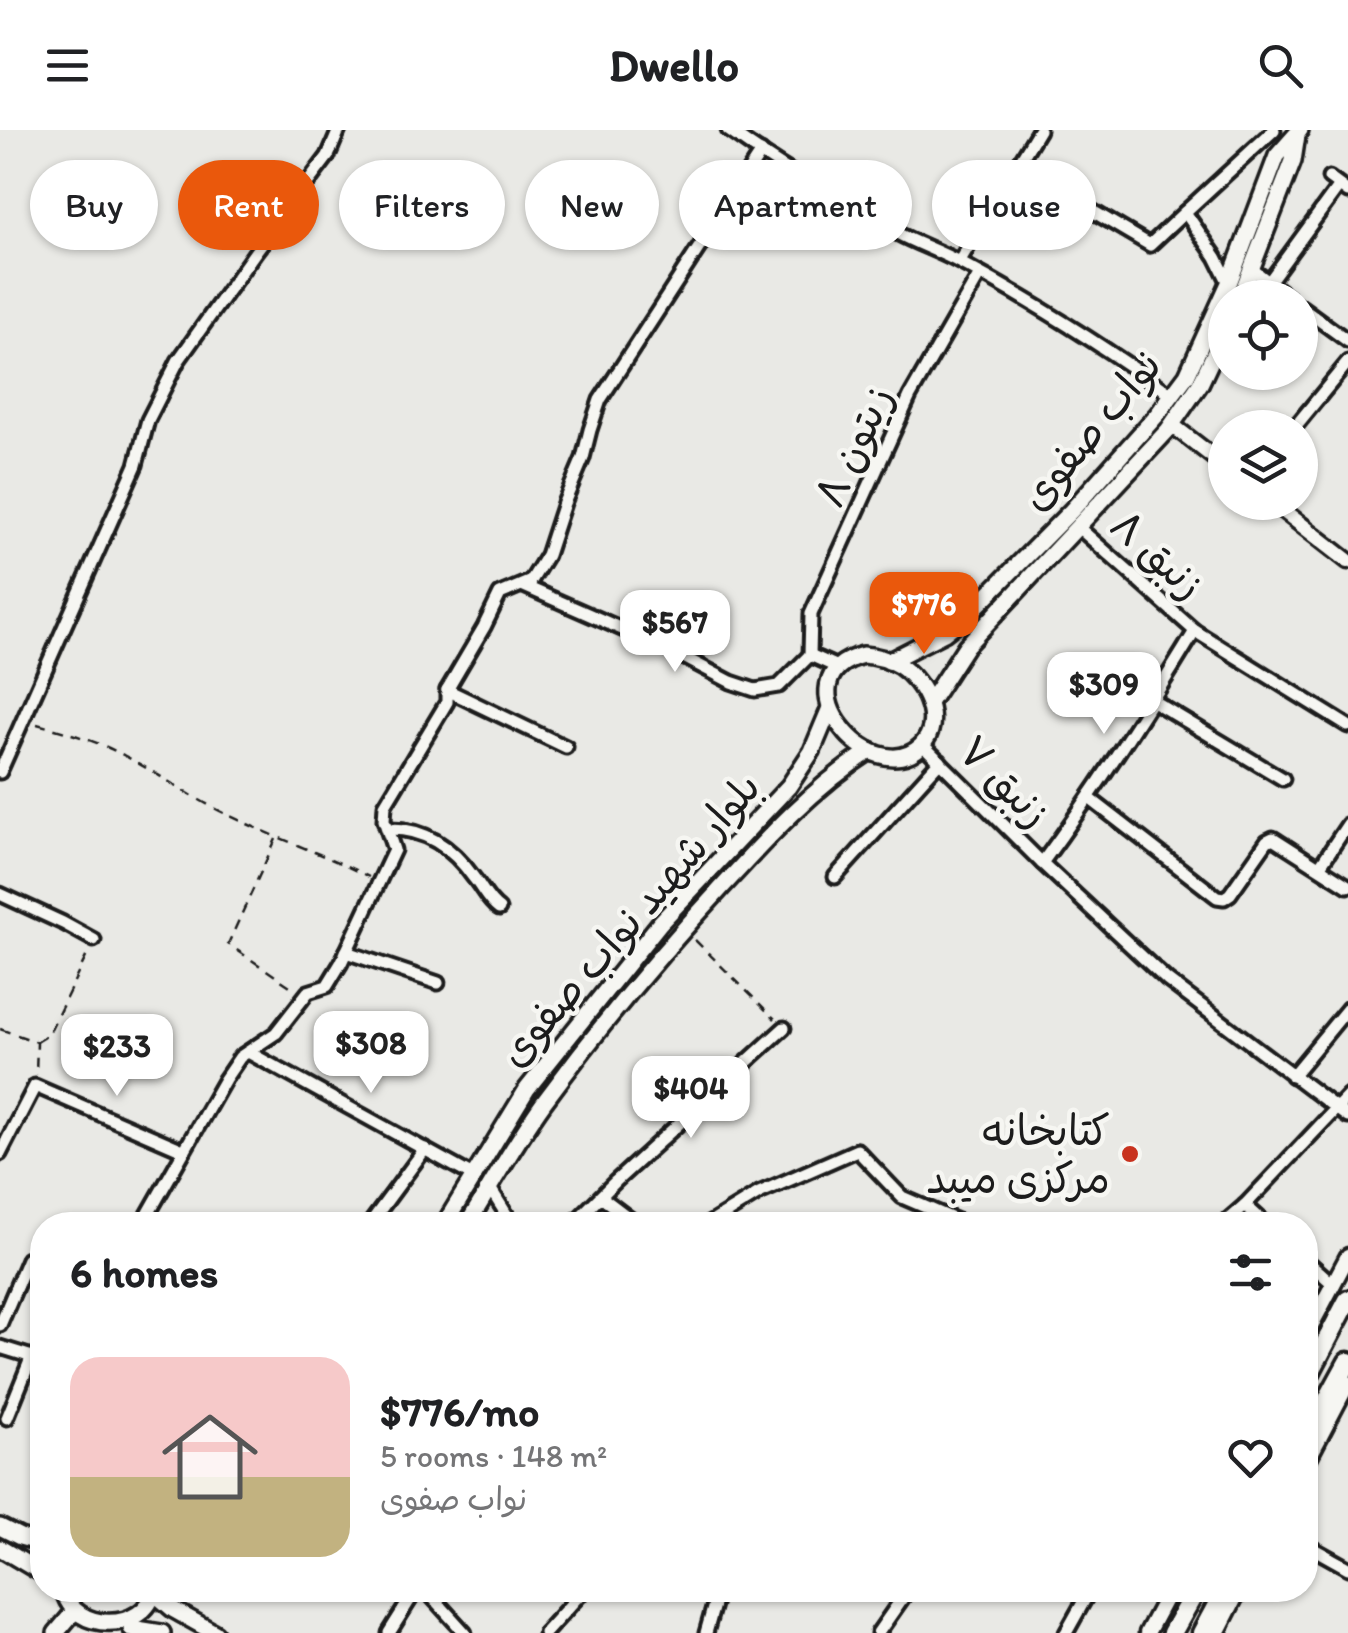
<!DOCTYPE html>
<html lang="en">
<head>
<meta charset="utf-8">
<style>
	:root { --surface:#fff; --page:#f6f6f6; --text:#202124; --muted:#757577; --line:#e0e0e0; --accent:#ea580c }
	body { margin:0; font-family:Itim,"Playpen Sans Arabic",sans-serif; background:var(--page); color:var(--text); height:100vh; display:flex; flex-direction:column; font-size:38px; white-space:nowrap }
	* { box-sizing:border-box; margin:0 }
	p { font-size:32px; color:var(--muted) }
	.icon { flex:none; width:55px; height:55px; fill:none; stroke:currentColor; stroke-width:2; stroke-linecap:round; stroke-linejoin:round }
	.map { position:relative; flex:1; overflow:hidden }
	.sheet { position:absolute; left:30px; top:1082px; width:1288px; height:390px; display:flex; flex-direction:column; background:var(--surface); border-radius:40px; box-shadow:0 2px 8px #0004 }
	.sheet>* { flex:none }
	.guide { position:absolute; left:30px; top:30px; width:1290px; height:90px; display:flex; gap:20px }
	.fabs { position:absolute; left:1208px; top:150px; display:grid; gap:20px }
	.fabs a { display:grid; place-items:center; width:110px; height:110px; border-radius:50%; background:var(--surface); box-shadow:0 2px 8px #0004; font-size:50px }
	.price { position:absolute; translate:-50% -85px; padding:0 22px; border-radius:20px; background:#fff; color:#222; font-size:32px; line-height:65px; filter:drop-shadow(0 2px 5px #0008) }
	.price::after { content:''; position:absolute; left:50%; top:60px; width:30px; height:22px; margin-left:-15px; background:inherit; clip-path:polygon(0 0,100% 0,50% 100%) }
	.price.selected { background:var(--accent); color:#fff }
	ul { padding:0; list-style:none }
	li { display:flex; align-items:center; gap:30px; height:250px; padding:0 40px }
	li+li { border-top:2px solid var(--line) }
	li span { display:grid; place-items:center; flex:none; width:280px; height:200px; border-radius:30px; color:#555 }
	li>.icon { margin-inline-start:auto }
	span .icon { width:120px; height:120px; fill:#fffc; stroke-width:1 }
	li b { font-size:42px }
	h2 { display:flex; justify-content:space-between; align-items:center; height:120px; padding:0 40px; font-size:42px }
	.chip { padding:0 35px; border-radius:45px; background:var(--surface); box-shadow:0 2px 8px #0004; font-size:35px; line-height:90px }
	.chip.selected { background:var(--accent); color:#fff }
	header { display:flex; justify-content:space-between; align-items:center; height:130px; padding:0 40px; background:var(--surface); font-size:45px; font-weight:800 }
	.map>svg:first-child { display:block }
</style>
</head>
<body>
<header><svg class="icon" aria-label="menu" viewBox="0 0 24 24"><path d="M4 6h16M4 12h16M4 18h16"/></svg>Dwello<svg class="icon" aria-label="search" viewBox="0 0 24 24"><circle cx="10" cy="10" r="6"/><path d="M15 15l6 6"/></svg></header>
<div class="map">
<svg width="1348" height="1503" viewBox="0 0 1348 1503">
	<rect width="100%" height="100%" fill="#e9e9e5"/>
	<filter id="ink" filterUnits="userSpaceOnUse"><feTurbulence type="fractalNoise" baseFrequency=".01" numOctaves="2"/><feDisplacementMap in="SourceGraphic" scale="20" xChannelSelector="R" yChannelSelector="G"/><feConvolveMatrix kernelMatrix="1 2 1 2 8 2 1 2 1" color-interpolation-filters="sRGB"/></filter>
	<g filter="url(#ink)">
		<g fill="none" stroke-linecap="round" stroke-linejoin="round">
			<g stroke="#1c1c1c" stroke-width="19">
				<g id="minor">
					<path d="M728,0C781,38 840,73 897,103C917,114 939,121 959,132C1031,170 1106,218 1172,265"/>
					<path d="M1016,36L1150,115L1185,82L1216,127L1229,153"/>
					<path d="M1329,48L1348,62"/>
					<path d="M1185,82L1274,0"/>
					<path d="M959,132L1039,0"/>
					<path d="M1252,139L1289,168"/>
					<path d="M1269,152L1339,56"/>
					<path d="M1300,176L1348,211"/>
					<path d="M1294,298L1348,232"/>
					<path d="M1078,397L1195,501L1348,596"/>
					<path d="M524,456L672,521L731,552L755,560L779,556L810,525L837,537"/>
					<path d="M810,525L811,484L910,266L980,144"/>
					<path d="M447,560L566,617"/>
					<path d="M1153,571L1283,649"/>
					<path d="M922,614L1042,733L1167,850L1348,987"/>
					<path d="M0,642L136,335L148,290L178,231L256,121L328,26L339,0"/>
					<path d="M1089,668L1217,767L1224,768L1230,764L1267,711L1273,708L1348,756"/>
					<path d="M388,699C425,698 453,718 474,748C483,759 487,770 499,779"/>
					<path d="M1042,733C1097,658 1147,580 1195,501"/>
					<path d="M1320,736L1348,694"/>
					<path d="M835,747L940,631"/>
					<path d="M0,764L63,793L94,810"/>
					<path d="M346,822L438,853"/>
					<path d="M248,922L473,1046"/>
					<path d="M1292,946L1348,878"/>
					<path d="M0,1024L35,956L183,1020"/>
					<path d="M490,1058L513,1095"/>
					<path d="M601,1067L638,1095"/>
					<path d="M1245,1075L1267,1095"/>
					<path d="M142,1095L225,949L240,927L276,903L308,862L327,856L341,833L394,720L384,690L385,675L447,572V560L484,497L500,464L531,451L547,425L564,373L583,328L590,300L600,270L761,22"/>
					<path d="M369,1095L425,1019"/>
					<path d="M572,1095L616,1051L784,898"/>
					<path d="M707,1095L759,1063L857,1020L902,1067L967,1095"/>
					<path d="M1222,1095L1245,1075L1348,966"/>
					<path d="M1305,1129L1334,1155"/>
					<path d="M0,1195L28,1129"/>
					<path d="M0,1217L42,1230"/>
					<path d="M7,1288L32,1226"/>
					<path d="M1305,1414L1348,1438"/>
					<path d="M426,1460L465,1503"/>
					<path d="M389,1503L416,1460"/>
					<path d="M545,1503L584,1460"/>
					<path d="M706,1503L715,1471L723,1460"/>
					<path d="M878,1503L908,1460"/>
					<path d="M1066,1503L1090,1460"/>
				</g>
			</g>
			<g stroke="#1c1c1c" stroke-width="21">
				<g id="tertiary">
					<path d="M1172,295L1225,336"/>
					<path d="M1272,372L1348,431"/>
					<path d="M1305,1207L1348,1126"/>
					<path d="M1305,1335L1348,1253"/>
					<path d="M1147,1503L1170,1460"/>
					<path d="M1217,1503L1239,1460"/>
				</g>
			</g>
			<g stroke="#1c1c1c" stroke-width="22">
				<g id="secondary">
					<path d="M1240,168L1293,31L1297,5"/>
					<path d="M863,525C877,526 888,529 900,536C924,552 945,591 921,616C872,663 776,547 863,525Z"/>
					<path d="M889,531L944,503L972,481L1071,381L1157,285L1187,245L1229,153L1277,26L1300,0"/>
					<path d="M929,573L966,516L1168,300L1200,254L1225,201"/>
					<path d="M444,1095L527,959L660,793L789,656L812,621L830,578"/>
					<path d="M467,1095C492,1054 516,1011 544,972C600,896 660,824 724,755C769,706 814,657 870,621"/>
					<path d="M0,1397L20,1407L42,1413"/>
					<path d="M0,1418L42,1443"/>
					<path d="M64,1460C72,1503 146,1503 154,1460"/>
					<path d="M154,1463L174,1480L215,1503"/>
					<path d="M131,1498L162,1503"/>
					<path d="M56,1503L72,1484"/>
				</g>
			</g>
			<g stroke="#1c1c1c" stroke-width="25">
				<g id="primary">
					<path d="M1305,1252L1348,1170"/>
					<path d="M1305,1311L1348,1232"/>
					<path d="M1172,1503L1196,1460"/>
					<path d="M1202,1503L1225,1460"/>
				</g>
			</g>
			<g stroke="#1c1c1c" stroke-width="2.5" stroke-dasharray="10 8" stroke-linecap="butt">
				<path d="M37,594C67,602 97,611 125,626C159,644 191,667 226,684C273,707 322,723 369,747"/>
				<path d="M276,709L228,814L296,860"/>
				<path d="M695,810L775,889"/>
				<path d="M0,899L37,912L36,945"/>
				<path d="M37,912L48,905L88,823"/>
			</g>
			<use href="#minor" stroke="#f6f6f2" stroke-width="11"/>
			<use href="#tertiary" stroke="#f6f6f2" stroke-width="14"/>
			<use href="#secondary" stroke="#f6f6f2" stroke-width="15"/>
			<use href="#primary" stroke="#f6f6f2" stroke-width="18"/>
		</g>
	</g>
	<circle fill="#c8321e" stroke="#f6f6f2" stroke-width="4" cx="1130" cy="1024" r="10"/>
	<g text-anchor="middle" stroke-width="9" stroke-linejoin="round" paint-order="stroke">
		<g font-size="42" fill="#1c1c1c" stroke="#f6f6f2">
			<text transform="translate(1090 300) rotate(-50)" y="15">نواب صفوی</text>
			<text transform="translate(853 316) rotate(-65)" y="15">زیتون ۸</text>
			<text transform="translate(1158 424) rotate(42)" y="15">زنبق ۸</text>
			<text transform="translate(1005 651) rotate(45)" y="15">زنبق ۷</text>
			<text transform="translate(629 789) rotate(-49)" y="15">بلوار شهید نواب صفوی</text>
		</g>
		<g font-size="42" fill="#1c1c1c" stroke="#f6f6f2" text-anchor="end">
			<text x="1110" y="1015">کتابخانه<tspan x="1110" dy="48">مرکزی میبد</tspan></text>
		</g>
	</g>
</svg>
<div class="fabs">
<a><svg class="icon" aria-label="locate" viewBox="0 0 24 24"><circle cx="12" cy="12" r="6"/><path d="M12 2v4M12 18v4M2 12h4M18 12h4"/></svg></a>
<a><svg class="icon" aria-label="layers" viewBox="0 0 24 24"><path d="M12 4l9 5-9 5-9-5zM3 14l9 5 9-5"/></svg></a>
</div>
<b class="price selected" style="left:924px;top:527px">$776</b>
<b class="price" style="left:675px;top:545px">$567</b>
<b class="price" style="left:1104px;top:607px">$309</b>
<b class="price" style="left:371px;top:966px">$308</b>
<b class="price" style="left:117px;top:969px">$233</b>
<b class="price" style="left:691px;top:1011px">$404</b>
<div class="guide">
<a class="chip">Buy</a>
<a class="chip selected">Rent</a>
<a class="chip">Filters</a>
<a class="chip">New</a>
<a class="chip">Apartment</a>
<a class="chip">House</a>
</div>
<section class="sheet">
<h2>6 homes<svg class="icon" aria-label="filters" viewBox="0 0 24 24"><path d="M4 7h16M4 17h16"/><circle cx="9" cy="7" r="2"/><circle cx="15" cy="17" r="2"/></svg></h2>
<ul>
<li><span style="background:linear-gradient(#f6c9c9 60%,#c2b280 0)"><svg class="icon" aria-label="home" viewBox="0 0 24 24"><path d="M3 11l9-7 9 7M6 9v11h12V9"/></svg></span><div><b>$776/mo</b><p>5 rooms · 148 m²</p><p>نواب صفوی</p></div><svg class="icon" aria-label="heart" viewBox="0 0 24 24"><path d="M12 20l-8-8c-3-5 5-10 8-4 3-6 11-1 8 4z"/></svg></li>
</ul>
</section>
</div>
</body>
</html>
